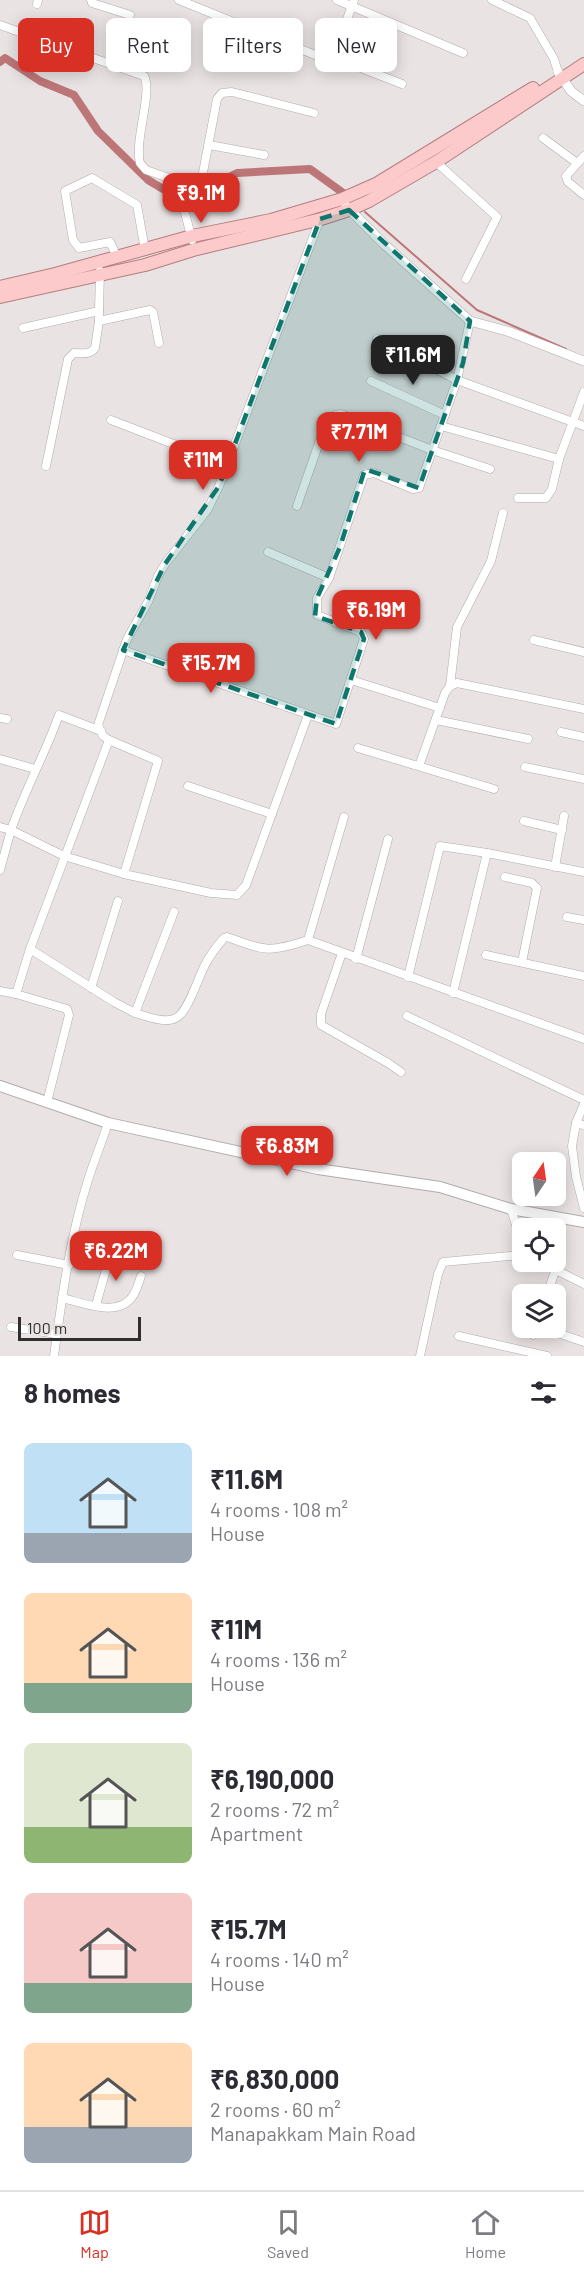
<!DOCTYPE html>
<html lang="en">
<head>
<meta charset="utf-8">
<style>
	:root { --surface:#fff; --page:#f2f2f3; --text:#2b2b33; --muted:#7c7c81; --line:#e1e1e2; --accent:#d93025 }
	body { margin:0; font-family:Barlow,sans-serif; background:var(--page); color:var(--text); height:100vh; display:flex; flex-direction:column; font-size:22px; white-space:nowrap }
	* { box-sizing:border-box; margin:0 }
	p { font-size:20px; color:var(--muted) }
	.icon { flex:none; width:33px; height:33px; fill:none; stroke:currentColor; stroke-width:2; stroke-linecap:round; stroke-linejoin:round }
	.map { position:relative; height:1356px; overflow:hidden }
	.drawer { display:flex; flex-direction:column; background:var(--surface); flex:1 }
	.drawer>* { flex:none }
	.banner { position:absolute; left:18px; top:18px; width:549px; height:54px; display:flex; gap:12px }
	.needle { width:39px; rotate:13deg }
	.buttons { position:absolute; left:512px; top:1152px; display:grid; gap:12px }
	.buttons a { display:grid; place-items:center; width:54px; height:54px; border-radius:9px; background:var(--surface); box-shadow:0 3px 15px #0003; font-size:30px }
	.scale { position:absolute; left:18px; bottom:15px; width:123px; box-sizing:border-box; padding-left:6px; border:3px solid #302e2e; border-top:0; font-size:16px; line-height:21px; white-space:nowrap; color:#302e2e; -webkit-text-stroke:4px #eae3e3; paint-order:stroke }
	.price { position:absolute; translate:-50% -51px; padding:0 14px; border-radius:12px; background:var(--accent); color:#fff; font-size:20px; line-height:39px; filter:drop-shadow(0 2px 3px #0008) }
	.price::after { content:''; position:absolute; left:50%; top:36px; width:18px; height:14px; margin-left:-9px; background:inherit; clip-path:polygon(0 0,100% 0,50% 100%) }
	.price.current { background:#222; color:#fff }
	ul { padding:0; list-style:none }
	li { display:flex; align-items:center; gap:18px; height:150px; padding:0 24px }
	li span { display:grid; place-items:center; flex:none; width:168px; height:120px; border-radius:9px; color:#555 }
	li>.icon { margin-inline-start:auto }
	span .icon { width:72px; height:72px; fill:#fffc; stroke-width:1 }
	li b { font-size:26px }
	h2 { display:flex; justify-content:space-between; align-items:center; height:72px; padding:0 24px; font-size:26px }
	.pill { padding:0 21px; border-radius:9px; background:var(--surface); box-shadow:0 3px 15px #0003; font-size:21px; line-height:54px }
	.pill.current { background:var(--accent); color:#fff }
	.tab-bar { display:flex; justify-content:space-around; align-items:center; height:84px; border-top:2px solid var(--line); background:var(--surface); font-size:16px; color:var(--muted) }
	.tab-bar a { display:grid; justify-items:center; gap:3px }
	.tab-bar .current { color:var(--accent) }
	.map>svg:first-child { display:block }
</style>
</head>
<body>
<div class="map">
<svg width="584" height="1356" viewBox="0 0 584 1356">
	<rect width="100%" height="100%" fill="#eae3e3"/>
	<g fill="none" stroke-linecap="round" stroke-linejoin="round">
		<path stroke="#bd7677" stroke-width="2" d="M365,212L477,310L566,349"/>
		<path stroke="#bd7677" stroke-width="8" d="M0,62L5,58L40,81L74,95L98,131L148,180L163,189L177,192L197,193L237,173L310,169L346,195"/>
		<g stroke="#b2abab" stroke-width="9">
			<g id="minor">
				<path d="M91,0L92,3L130,15"/>
				<path d="M179,0L325,59L329,60L333,57"/>
				<path d="M337,0L463,53"/>
				<path d="M492,0L530,18L554,59L558,72"/>
				<path d="M37,4L38,0"/>
				<path d="M0,25L144,76C153,92 134,140 140,163L146,170L183,183L182,201L192,240"/>
				<path d="M333,57L402,84"/>
				<path d="M333,57L354,0"/>
				<path d="M543,138L577,163"/>
				<path d="M209,145L264,155"/>
				<path d="M584,156L566,176L568,182L584,195"/>
				<path d="M436,162L497,217L466,279"/>
				<path d="M183,183L196,186L201,183L217,99L222,93L232,92L314,113"/>
				<path d="M117,257L110,242L79,248L73,240L65,191L92,178L137,205L145,250"/>
				<path d="M99,311L100,271"/>
				<path d="M23,328L99,311V321L150,310L153,312L159,343"/>
				<path d="M377,339L457,380L470,321"/>
				<path d="M371,381L445,415"/>
				<path d="M111,420L228,465"/>
				<path d="M441,426L559,459"/>
				<path d="M46,466L68,359L74,353C82,353 90,355 95,348L99,321"/>
				<path d="M518,498H546L552,489L559,459L584,392"/>
				<path d="M297,506L320,440L335,415L341,414L432,450L490,469"/>
				<path d="M268,552L329,578L364,475L374,473L413,489L419,488L457,380L584,426"/>
				<path d="M534,640L584,652"/>
				<path d="M123,650L336,724L364,639L361,632L317,615V598L329,578"/>
				<path d="M351,680L440,708"/>
				<path d="M450,686L457,627L491,561L503,513"/>
				<path d="M0,718L7,719"/>
				<path d="M436,720L528,739"/>
				<path d="M101,731L59,715C45,754 25,790 11,830L64,856L124,874L211,893L237,895L246,885L308,715"/>
				<path d="M561,732L584,737"/>
				<path d="M109,740L103,736L98,725L127,639L148,602L158,576L165,564L208,509L219,486L320,219"/>
				<path d="M358,748L494,789"/>
				<path d="M0,759L35,769"/>
				<path d="M419,766L445,693L450,686L457,683L584,709"/>
				<path d="M525,767L584,779"/>
				<path d="M188,786L272,814"/>
				<path d="M344,817L308,940L584,1039"/>
				<path d="M524,821L562,830"/>
				<path d="M0,827L11,830L0,870"/>
				<path d="M555,867L564,816"/>
				<path d="M505,877L532,883L537,888L522,962"/>
				<path d="M567,917L584,920"/>
				<path d="M30,949L109,740L158,761L124,874"/>
				<path d="M342,953L321,1014V1025L388,1063L401,1072"/>
				<path d="M486,955L584,976"/>
				<path d="M356,959L388,839"/>
				<path d="M408,977L440,846L487,853L584,872"/>
				<path d="M91,988L118,901"/>
				<path d="M0,991L16,994L30,949L114,1002L135,1013L174,912"/>
				<path d="M453,993L487,853"/>
				<path d="M16,994L67,1009L69,1015L47,1102"/>
				<path d="M135,1013C146,1016 165,1024 176,1018C188,1012 198,978 205,965C210,955 217,946 224,938L227,937C266,951 268,953 308,940"/>
				<path d="M407,1016L584,1100"/>
				<path d="M576,1123L584,1104"/>
				<path d="M584,1125L576,1123L572,1146L576,1177L584,1208"/>
				<path d="M511,1209L522,1244"/>
				<path d="M17,1255L69,1265"/>
				<path d="M540,1262L584,1284"/>
				<path d="M547,1294L556,1269"/>
				<path d="M62,1298C84,1303 120,1319 134,1294C137,1289 139,1282 141,1276"/>
				<path d="M96,1305L109,1259L114,1253L131,1251"/>
				<path d="M11,1327L57,1334"/>
				<path d="M543,1328L584,1342"/>
				<path d="M533,1335L536,1328"/>
				<path d="M459,1336L547,1356"/>
				<path d="M54,1356C62,1297 70,1237 88,1180C94,1161 102,1142 108,1123"/>
				<path d="M420,1356L438,1274L443,1262L522,1255"/>
			</g>
		</g>
		<g stroke="#b2abab" stroke-width="10">
			<g id="tertiary">
				<path d="M558,72L571,91L584,101"/>
				<path d="M346,206L385,245L470,321L510,332L584,361"/>
			</g>
		</g>
		<g stroke="#b2abab" stroke-width="12">
			<path id="secondary" d="M0,1086L108,1123L318,1169L440,1187L511,1209L584,1222"/>
		</g>
		<g stroke="#b47d7e" stroke-width="14">
			<g id="primary">
				<path d="M0,287L55,274L192,236L271,220L342,199L376,184L533,88"/>
				<path d="M0,297L145,265L193,250L321,219L349,210L369,201L436,162L584,64"/>
			</g>
		</g>
		<use href="#minor" stroke="#fff" stroke-width="8"/>
		<use href="#tertiary" stroke="#fff" stroke-width="9"/>
		<use href="#secondary" stroke="#fff" stroke-width="10"/>
		<use href="#primary" stroke="#fdcacb" stroke-width="12"/>
	</g>
	<path fill="#0f766e" fill-opacity="0.2" stroke="#0f766e" stroke-width="4.5" stroke-dasharray="12 8" stroke-linejoin="round" d="M349,210L470,321L463,363L419,488L365,469L340,547L317,598L315,616L361,632L364,639L336,724L123,650L165,564L219,486L320,219Z"/>
</svg>
<div class="buttons">
<a><svg class="needle" viewBox="-14 -14 28 28"><path d="M0-13l5 13h-10z" fill="#e53935"/><path d="M0 13l5-13h-10z" fill="#7c7c81"/></svg></a>
<a><svg class="icon" aria-label="locate" viewBox="0 0 24 24"><circle cx="12" cy="12" r="6"/><path d="M12 2v4M12 18v4M2 12h4M18 12h4"/></svg></a>
<a><svg class="icon" aria-label="layers" viewBox="0 0 24 24"><path d="M12 4l9 5-9 5-9-5zM3 14l9 5 9-5"/></svg></a>
</div>
<div class="scale">100 m</div>
<b class="price" style="left:201px;top:224px">₹9.1M</b>
<b class="price current" style="left:413px;top:386px">₹11.6M</b>
<b class="price" style="left:359px;top:463px">₹7.71M</b>
<b class="price" style="left:203px;top:491px">₹11M</b>
<b class="price" style="left:376px;top:641px">₹6.19M</b>
<b class="price" style="left:211px;top:694px">₹15.7M</b>
<b class="price" style="left:287px;top:1177px">₹6.83M</b>
<b class="price" style="left:116px;top:1282px">₹6.22M</b>
<div class="banner">
<a class="pill current">Buy</a>
<a class="pill">Rent</a>
<a class="pill">Filters</a>
<a class="pill">New</a>
</div>
</div>
<section class="drawer">
<h2>8 homes<svg class="icon" aria-label="filters" viewBox="0 0 24 24"><path d="M4 7h16M4 17h16"/><circle cx="9" cy="7" r="2"/><circle cx="15" cy="17" r="2"/></svg></h2>
<ul>
<li><span style="background:linear-gradient(#bfe0f5 75%,#9aa5b1 0)"><svg class="icon" aria-label="home" viewBox="0 0 24 24"><path d="M3 11l9-7 9 7M6 9v11h12V9"/></svg></span><div><b>₹11.6M</b><p>4 rooms · 108 m²</p><p>House</p></div></li>
<li><span style="background:linear-gradient(#ffd9b3 75%,#7fa58c 0)"><svg class="icon" aria-label="home" viewBox="0 0 24 24"><path d="M3 11l9-7 9 7M6 9v11h12V9"/></svg></span><div><b>₹11M</b><p>4 rooms · 136 m²</p><p>House</p></div></li>
<li><span style="background:linear-gradient(#dfe7d0 70%,#8fb573 0)"><svg class="icon" aria-label="home" viewBox="0 0 24 24"><path d="M3 11l9-7 9 7M6 9v11h12V9"/></svg></span><div><b>₹6,190,000</b><p>2 rooms · 72 m²</p><p>Apartment</p></div></li>
<li><span style="background:linear-gradient(#f6c9c9 75%,#7fa58c 0)"><svg class="icon" aria-label="home" viewBox="0 0 24 24"><path d="M3 11l9-7 9 7M6 9v11h12V9"/></svg></span><div><b>₹15.7M</b><p>4 rooms · 140 m²</p><p>House</p></div></li>
<li><span style="background:linear-gradient(#ffd9b3 70%,#9aa5b1 0)"><svg class="icon" aria-label="home" viewBox="0 0 24 24"><path d="M3 11l9-7 9 7M6 9v11h12V9"/></svg></span><div><b>₹6,830,000</b><p>2 rooms · 60 m²</p><p>Manapakkam Main Road</p></div></li>
</ul>
</section>
<nav class="tab-bar">
<a class="current"><svg class="icon" aria-label="map" viewBox="0 0 24 24"><path d="M3 6l6-2 6 2 6-2v14l-6 2-6-2-6 2zM9 4v14M15 6v14"/></svg>Map</a>
<a><svg class="icon" aria-label="saved" viewBox="0 0 24 24"><path d="M7 4h10v16l-5-4-5 4z"/></svg>Saved</a>
<a><svg class="icon" aria-label="home" viewBox="0 0 24 24"><path d="M3 11l9-7 9 7M6 9v11h12V9"/></svg>Home</a>
</nav>
</body>
</html>
